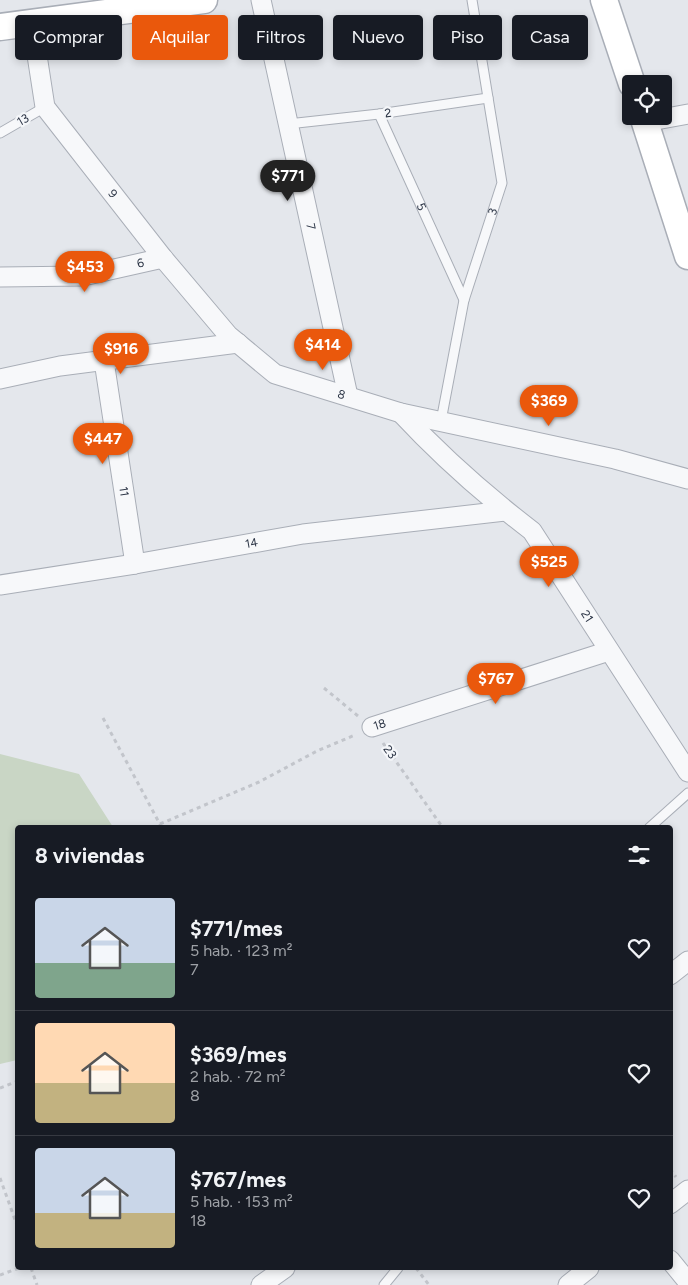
<!DOCTYPE html>
<html lang="es">
<head>
<meta charset="utf-8">
<style>
	:root { --surface:#171b24; --page:#242831; --text:#f1f3f6; --muted:#9ea1a6; --line:#363941; --accent:#ea580c }
	body { margin:0; font-family:Figtree,sans-serif; background:var(--page); color:var(--text); height:100vh; display:flex; flex-direction:column; font-size:19px; white-space:nowrap }
	* { box-sizing:border-box; margin:0 }
	p { font-size:16px; color:var(--muted) }
	.icon { flex:none; width:28px; height:28px; fill:none; stroke:currentColor; stroke-width:2; stroke-linecap:round; stroke-linejoin:round }
	.map { position:relative; flex:1; overflow:hidden }
	.drawer { position:absolute; left:15px; top:825px; width:658px; height:445px; display:flex; flex-direction:column; background:var(--surface); border-radius:5px; box-shadow:0 2px 8px #0003 }
	.drawer>* { flex:none }
	.hud { position:absolute; left:15px; top:15px; width:659px; height:45px; display:flex; gap:10px }
	.tools { position:absolute; left:622px; top:75px; display:grid; gap:10px }
	.tools a { display:grid; place-items:center; width:50px; height:50px; border-radius:5px; background:var(--surface); box-shadow:0 2px 8px #0003; font-size:25px }
	.price { position:absolute; translate:-50% -42px; padding:0 11px; border-radius:18px; background:var(--accent); color:#fff; font-size:16px; line-height:32px; filter:drop-shadow(0 1px 2px #0008) }
	.price::after { content:''; position:absolute; left:50%; top:30px; width:15px; height:11px; margin-left:-8px; background:inherit; clip-path:polygon(0 0,100% 0,50% 100%) }
	.price.active { background:#222; color:#fff }
	ul { padding:0; list-style:none }
	li { display:flex; align-items:center; gap:15px; height:125px; padding:0 20px }
	li+li { border-top:1px solid var(--line) }
	li span { display:grid; place-items:center; flex:none; width:140px; height:100px; border-radius:5px; color:#555 }
	li>.icon { margin-inline-start:auto }
	span .icon { width:60px; height:60px; fill:#fffc; stroke-width:1 }
	li b { font-size:21px }
	h2 { display:flex; justify-content:space-between; align-items:center; height:60px; padding:0 20px; font-size:21px }
	.tag { padding:0 18px; border-radius:5px; background:var(--surface); box-shadow:0 2px 8px #0003; font-size:18px; line-height:45px }
	.tag.active { background:var(--accent); color:#fff }
	.map>svg:first-child { display:block }
</style>
</head>
<body>
<div class="map">
<svg width="688" height="1285" viewBox="0 0 688 1285">
	<rect width="100%" height="100%" fill="#e4e7ec"/>
	<path fill="#c9d6c5" d="M0,754L79,774L113,827L18,828L17,1060L0,1064Z"/>
	<g fill="none" stroke-linecap="round" stroke-linejoin="round">
		<g stroke="#a9aeb7" stroke-width="11">
			<g id="lane">
				<path id="s1" d="M379,114L464,300"/>
				<path d="M288,124L379,114L488,98"/>
				<path d="M0,133L45,107"/>
				<path id="s2" d="M441,421L464,300L502,183L472,0"/>
				<path d="M649,828L688,793"/>
				<path d="M384,1285L398,1268"/>
			</g>
		</g>
		<g stroke="#a9aeb7" stroke-width="21">
			<g id="street">
				<path id="s3" d="M261,0L348,396"/>
				<path id="s4" d="M32,23L45,107L163,258L228,335L275,374L401,413L615,459L688,479"/>
				<path d="M645,122L688,114"/>
				<path id="s5" d="M0,277L83,276L163,258"/>
				<path id="s6" d="M104,361L135,564"/>
				<path d="M0,379L60,366L238,343"/>
				<path id="s7" d="M401,413C441,456 485,495 532,531L688,772"/>
				<path id="s8" d="M0,585L135,564L303,534L505,511"/>
				<path id="s9" d="M372,727L609,651"/>
				<path d="M670,975L688,961"/>
				<path d="M670,1204L688,1190"/>
				<path d="M670,1260L688,1282"/>
				<path d="M261,1285L285,1268"/>
				<path d="M568,1285L589,1268"/>
			</g>
		</g>
		<g stroke="#a9aeb7" stroke-width="29">
			<g id="secondary">
				<path d="M604,0L632,84"/>
				<path d="M0,27L204,0"/>
				<path d="M643,116L688,256"/>
			</g>
		</g>
		<g stroke="#c2c5cb" stroke-width="3" stroke-dasharray="4 4" stroke-linecap="butt">
			<path d="M324,688L358,716"/>
			<path d="M103,718L162,828"/>
			<path d="M383,743L443,828"/>
			<path d="M160,824L259,782L317,751L355,735"/>
			<path d="M0,1088L18,1081"/>
			<path d="M670,1169L676,1177"/>
			<path d="M0,1178L18,1228"/>
			<path d="M31,1268L37,1285"/>
			<path d="M416,1268L429,1285"/>
			<path d="M0,1275L19,1268"/>
		</g>
		<use href="#lane" stroke="#f7f8fa" stroke-width="9"/>
		<use href="#street" stroke="#f7f8fa" stroke-width="19"/>
		<use href="#secondary" stroke="#fff" stroke-width="26"/>
	</g>
	<g text-anchor="middle" stroke-width="4.5" stroke-linejoin="round" paint-order="stroke">
		<g font-size="12" fill="#2b3445" stroke="#f4f6f9">
			<text transform="translate(388 113) rotate(-8)" y="4">2</text>
			<text transform="translate(23 120) rotate(-30)" y="4">13</text>
			<text dy="4" stroke="none"><textPath href="#s4" startOffset="195">9</textPath></text>
			<text dy="4" stroke="none"><textPath href="#s1" startOffset="102">5</textPath></text>
			<text dy="4" stroke="none"><textPath href="#s2" startOffset="216">3</textPath></text>
			<text dy="4" stroke="none"><textPath href="#s3" startOffset="232">7</textPath></text>
			<text dy="4" stroke="none"><textPath href="#s5" startOffset="142">6</textPath></text>
			<text dy="4" stroke="none"><textPath href="#s4" startOffset="508">8</textPath></text>
			<text dy="4" stroke="none"><textPath href="#s6" startOffset="132">11</textPath></text>
			<text dy="4" stroke="none"><textPath href="#s8" startOffset="255">14</textPath></text>
			<text dy="4" stroke="none"><textPath href="#s7" startOffset="278">21</textPath></text>
			<text dy="4" stroke="none"><textPath href="#s9" startOffset="8">18</textPath></text>
			<text transform="translate(390 752) rotate(54)" y="4">23</text>
		</g>
	</g>
</svg>
<div class="tools">
<a><svg class="icon" aria-label="locate" viewBox="0 0 24 24"><circle cx="12" cy="12" r="6"/><path d="M12 2v4M12 18v4M2 12h4M18 12h4"/></svg></a>
</div>
<b class="price active" style="left:288px;top:202px">$771</b>
<b class="price" style="left:85px;top:293px">$453</b>
<b class="price" style="left:323px;top:371px">$414</b>
<b class="price" style="left:121px;top:375px">$916</b>
<b class="price" style="left:549px;top:427px">$369</b>
<b class="price" style="left:103px;top:465px">$447</b>
<b class="price" style="left:549px;top:588px">$525</b>
<b class="price" style="left:496px;top:705px">$767</b>
<div class="hud">
<a class="tag">Comprar</a>
<a class="tag active">Alquilar</a>
<a class="tag">Filtros</a>
<a class="tag">Nuevo</a>
<a class="tag">Piso</a>
<a class="tag">Casa</a>
</div>
<section class="drawer">
<h2>8 viviendas<svg class="icon" aria-label="filters" viewBox="0 0 24 24"><path d="M4 7h16M4 17h16"/><circle cx="9" cy="7" r="2"/><circle cx="15" cy="17" r="2"/></svg></h2>
<ul>
<li><span style="background:linear-gradient(#c9d6e8 65%,#7fa58c 0)"><svg class="icon" aria-label="home" viewBox="0 0 24 24"><path d="M3 11l9-7 9 7M6 9v11h12V9"/></svg></span><div><b>$771/mes</b><p>5 hab. · 123 m²</p><p>7</p></div><svg class="icon" aria-label="heart" viewBox="0 0 24 24"><path d="M12 20l-8-8c-3-5 5-10 8-4 3-6 11-1 8 4z"/></svg></li>
<li><span style="background:linear-gradient(#ffd9b3 60%,#c2b280 0)"><svg class="icon" aria-label="home" viewBox="0 0 24 24"><path d="M3 11l9-7 9 7M6 9v11h12V9"/></svg></span><div><b>$369/mes</b><p>2 hab. · 72 m²</p><p>8</p></div><svg class="icon" aria-label="heart" viewBox="0 0 24 24"><path d="M12 20l-8-8c-3-5 5-10 8-4 3-6 11-1 8 4z"/></svg></li>
<li><span style="background:linear-gradient(#c9d6e8 65%,#c2b280 0)"><svg class="icon" aria-label="home" viewBox="0 0 24 24"><path d="M3 11l9-7 9 7M6 9v11h12V9"/></svg></span><div><b>$767/mes</b><p>5 hab. · 153 m²</p><p>18</p></div><svg class="icon" aria-label="heart" viewBox="0 0 24 24"><path d="M12 20l-8-8c-3-5 5-10 8-4 3-6 11-1 8 4z"/></svg></li>
</ul>
</section>
</div>
</body>
</html>
